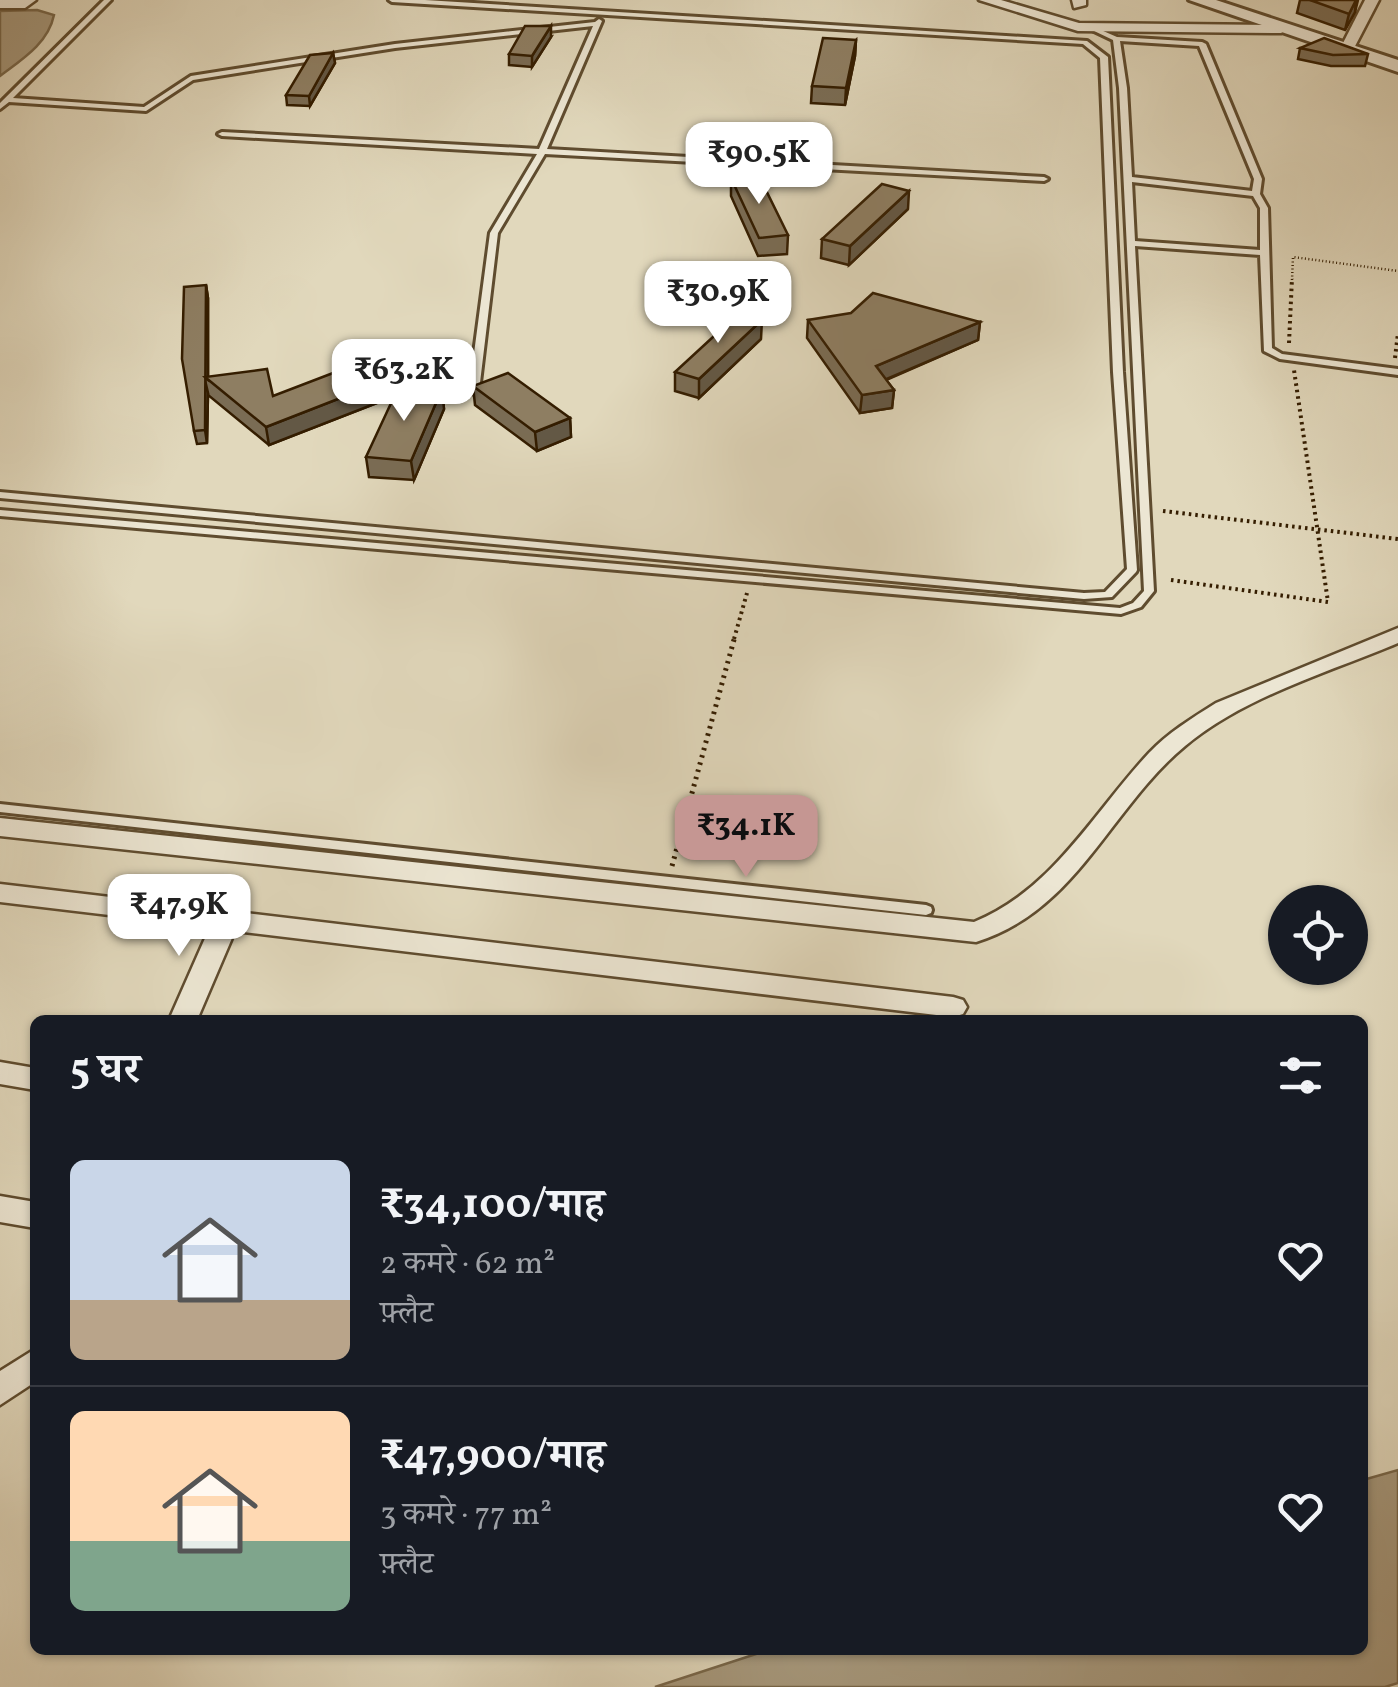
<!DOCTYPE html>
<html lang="hi">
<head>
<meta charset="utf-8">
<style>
	:root { --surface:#171b24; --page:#20242c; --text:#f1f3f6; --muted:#9ea1a6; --line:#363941; --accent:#c59692 }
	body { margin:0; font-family:Vollkorn,"Noto Serif Devanagari",serif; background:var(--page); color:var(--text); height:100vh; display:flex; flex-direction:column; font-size:38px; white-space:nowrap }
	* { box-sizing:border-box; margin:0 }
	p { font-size:32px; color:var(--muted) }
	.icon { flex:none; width:55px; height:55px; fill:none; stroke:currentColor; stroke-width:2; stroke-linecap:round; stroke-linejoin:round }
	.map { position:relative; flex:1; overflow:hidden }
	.sheet { position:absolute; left:30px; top:1015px; width:1338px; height:640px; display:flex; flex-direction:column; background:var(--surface); border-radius:15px; box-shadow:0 2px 8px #0004 }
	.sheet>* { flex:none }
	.buttons { position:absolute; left:1268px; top:885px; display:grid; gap:20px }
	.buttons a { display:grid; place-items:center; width:100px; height:100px; border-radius:50%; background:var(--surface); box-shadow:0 2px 8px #0004; font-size:50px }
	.price { position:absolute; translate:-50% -85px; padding:0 22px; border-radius:20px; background:#fff; color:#222; font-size:32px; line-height:65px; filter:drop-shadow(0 2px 5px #0008) }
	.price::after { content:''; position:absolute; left:50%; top:60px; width:30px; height:22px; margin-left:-15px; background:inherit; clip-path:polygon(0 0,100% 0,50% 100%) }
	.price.selected { background:var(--accent); color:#111 }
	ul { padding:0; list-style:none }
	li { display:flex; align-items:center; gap:30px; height:250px; padding:0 40px }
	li+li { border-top:2px solid var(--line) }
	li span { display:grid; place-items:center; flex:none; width:280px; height:200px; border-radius:15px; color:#555 }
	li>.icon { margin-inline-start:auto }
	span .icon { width:120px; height:120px; fill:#fffc; stroke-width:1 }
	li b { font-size:42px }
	h2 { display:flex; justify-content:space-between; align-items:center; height:120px; padding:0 40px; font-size:42px }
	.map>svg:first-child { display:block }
</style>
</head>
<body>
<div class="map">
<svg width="1398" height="1687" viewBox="0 0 1398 1687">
	<rect width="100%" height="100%" fill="#e1d8bc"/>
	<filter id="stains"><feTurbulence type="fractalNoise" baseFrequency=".002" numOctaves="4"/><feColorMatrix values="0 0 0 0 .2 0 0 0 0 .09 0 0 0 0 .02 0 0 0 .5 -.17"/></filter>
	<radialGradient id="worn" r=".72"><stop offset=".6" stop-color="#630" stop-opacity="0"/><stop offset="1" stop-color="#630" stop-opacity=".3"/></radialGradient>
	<g fill="#a6987c" stroke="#78674a" stroke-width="2.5">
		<path d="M37,10L54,15C48,44 21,60 0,76V11Z"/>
		<path d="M1398,1470V1683L1385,1687H655L768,1650H1362L1363,1480Z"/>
	</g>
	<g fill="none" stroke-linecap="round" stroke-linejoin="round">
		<g stroke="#5f4c2f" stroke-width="6">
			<g id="service">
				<path d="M104,0H111L13,98L144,107L191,76L395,44L595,22L599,19L602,21L547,149L1044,177L1048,179L1044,181L545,154L498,233L479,391L474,394L469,391L490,233L537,154L222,136L218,134L222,132L539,149L593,26L395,48L193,80L146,111L9,102L0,109V103Z"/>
				<path d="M389,0H425L1087,41L1108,57L1123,372L1137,570L1136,572L1112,597L1084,599L0,498V492L1084,593L1105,592L1127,569L1113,372L1100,58L1083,44L392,2Z"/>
				<path d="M1090,27H1094L1117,37L1202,42L1206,44L1262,179L1260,194L1268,208L1272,348L1282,354L1398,369V375L1280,359L1264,351L1260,255L1135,246L1154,591L1141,607L1121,614L0,516V510L1120,608L1133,603L1144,591L1119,88L1113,40L1090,29ZM1120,41L1199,46L1254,179L1252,191L1132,177L1127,88ZM1132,182L1253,196L1260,208V250L1135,241Z"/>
				<path d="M0,804L926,905L931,907L932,910L931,913L926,915L0,812Z"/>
			</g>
		</g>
		<g stroke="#5f4c2f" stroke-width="5">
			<g id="minor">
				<path d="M0,0H36L25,8H0Z"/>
				<path d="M979,0H1001L1079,23L1281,25L1288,29L1281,33L1078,31Z"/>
				<path d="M1072,0H1086V5L1074,8Z"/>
				<path d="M1365,0H1379L1352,52H1342L1340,49Z"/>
				<path d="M1398,628V643C1327,673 1245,696 1185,746C1110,808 1077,911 976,942L0,836V818L974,922C1053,890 1093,813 1149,753C1168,733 1192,718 1216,703Z"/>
				<path d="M0,884L953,997L963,1000L967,1007L963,1014L953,1017L235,931L197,1020H169L210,927L0,902Z"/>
				<path d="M0,1062L35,1068V1090L0,1084Z"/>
				<path d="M0,1196L35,1202V1228L0,1222Z"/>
				<path d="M35,1349V1382L0,1405V1371Z"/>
			</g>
		</g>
		<g stroke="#5f4c2f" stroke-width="6">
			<path id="tertiary" d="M1189,0H1216L1398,60V72Z"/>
		</g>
		<path stroke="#341d00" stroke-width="2.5" stroke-dasharray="1 2.5" stroke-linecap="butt" d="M1292,280L1293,257L1398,271"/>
		<g stroke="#341d00" stroke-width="4" stroke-dasharray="2.5 4" stroke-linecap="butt">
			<path d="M1289,343L1292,278"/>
			<path d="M1395,358L1398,333"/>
			<path d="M1163,511L1398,539"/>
			<path d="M1171,580L1328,602L1294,370"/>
			<path d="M734,639L747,593"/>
		</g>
		<path stroke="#341d00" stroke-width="5" stroke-dasharray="2.5 5" stroke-linecap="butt" d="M672,866L735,636"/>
		<use href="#service" fill="#ece6d3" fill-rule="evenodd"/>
		<use href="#minor" fill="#ece6d3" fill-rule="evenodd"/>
		<use href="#tertiary" fill="#ece6d3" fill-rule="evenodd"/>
	</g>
	<g fill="#7a6c54" stroke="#341d00" stroke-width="2.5">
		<path d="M1300,0H1358L1355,12L1345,30L1297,13Z"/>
		<path d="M551,37L532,67L509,65V54Z"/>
		<path d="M856,40L855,56L845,105L811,103L812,86Z"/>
		<path d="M1300,48L1368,54L1365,66H1331L1298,59Z"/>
		<path d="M333,53L335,63L310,106L287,105L286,95Z"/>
		<path d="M731,178L788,235L787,254L758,256L731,196Z"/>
		<path d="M908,209L849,265L821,258L822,239Z"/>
		<path d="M206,285L208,298V377L273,396L382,401L269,445L208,395V393L207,443L197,444L194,431Z"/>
		<path d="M808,320L980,322L978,340L886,380L894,390L892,408L860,413L807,338Z"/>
		<path d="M761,339L699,398L675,391V372Z"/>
		<path d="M473,386L570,418L571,437L537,451L475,405Z"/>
		<path d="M442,389L444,409L414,480L369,477L366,457Z"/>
	</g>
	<g fill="#635845" stroke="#341d00" stroke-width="2.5">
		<path d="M1356,0L1355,12L1345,30L1349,14Z"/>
		<path d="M551,26V37L532,67V56Z"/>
		<path d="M856,40L855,56L845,105L846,88Z"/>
		<path d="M333,53L335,63L310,106L309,96Z"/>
		<path d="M909,191L908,209L849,265L850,246Z"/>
		<path d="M206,285L208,298V380L205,378Z"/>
		<path d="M762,320L761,339L699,398V379Z"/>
		<path d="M980,322L978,340L875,384L876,366Z"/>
		<path d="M205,380L208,393L207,443L205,430Z"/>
		<path d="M379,383L382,401L269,445L266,427Z"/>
		<path d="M442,389L444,409L414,480L411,461Z"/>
		<path d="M894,390L892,408L860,413L862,395Z"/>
		<path d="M570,418L571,437L537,451L535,432Z"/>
	</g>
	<g fill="#8e7e62" stroke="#341d00" stroke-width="2.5">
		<path d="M1310,0H1356L1349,14Z"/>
		<path d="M525,26H551L532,56L509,54Z"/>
		<path d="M823,38L856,40L846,88L812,86Z"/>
		<path d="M1324,38L1368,54L1333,55L1300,48Z"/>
		<path d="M333,53L309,96L286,95L310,55Z"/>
		<path d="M759,176L788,235L759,238L731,178Z"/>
		<path d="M882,184L909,191L850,246L822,239Z"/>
		<path d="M206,285L205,430L194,431L182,359L184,287Z"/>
		<path d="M873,293L980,322L876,366L894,390L862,395L808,320L851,313Z"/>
		<path d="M738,314L762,320L699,379L675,372Z"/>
		<path d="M354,365L379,383L266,427L205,377L267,369L273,396Z"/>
		<path d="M508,373L570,418L535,432L473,386Z"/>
		<path d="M399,386L442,389L411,461L366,457Z"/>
	</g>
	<rect width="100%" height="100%" filter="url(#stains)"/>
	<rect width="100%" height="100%" fill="url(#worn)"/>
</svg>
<div class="buttons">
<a><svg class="icon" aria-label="locate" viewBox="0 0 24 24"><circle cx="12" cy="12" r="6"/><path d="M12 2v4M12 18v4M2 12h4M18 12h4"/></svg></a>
</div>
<b class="price" style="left:759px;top:207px">₹90.5K</b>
<b class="price" style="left:718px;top:346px">₹30.9K</b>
<b class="price" style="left:404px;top:424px">₹63.2K</b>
<b class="price selected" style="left:746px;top:880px">₹34.1K</b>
<b class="price" style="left:179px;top:959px">₹47.9K</b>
<section class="sheet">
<h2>5 घर<svg class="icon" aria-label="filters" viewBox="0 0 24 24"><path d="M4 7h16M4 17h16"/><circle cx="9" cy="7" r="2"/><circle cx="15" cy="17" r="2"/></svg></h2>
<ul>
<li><span style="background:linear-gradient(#c9d6e8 70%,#b9a48a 0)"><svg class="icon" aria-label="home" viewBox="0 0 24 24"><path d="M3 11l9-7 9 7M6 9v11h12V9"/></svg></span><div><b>₹34,100/माह</b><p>2 कमरे · 62 m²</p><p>फ़्लैट</p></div><svg class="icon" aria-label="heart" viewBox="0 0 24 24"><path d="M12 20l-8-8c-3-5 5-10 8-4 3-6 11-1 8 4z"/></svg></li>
<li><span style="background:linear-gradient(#ffd9b3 65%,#7fa58c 0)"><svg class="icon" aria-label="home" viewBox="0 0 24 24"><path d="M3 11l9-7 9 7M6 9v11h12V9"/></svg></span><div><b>₹47,900/माह</b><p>3 कमरे · 77 m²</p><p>फ़्लैट</p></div><svg class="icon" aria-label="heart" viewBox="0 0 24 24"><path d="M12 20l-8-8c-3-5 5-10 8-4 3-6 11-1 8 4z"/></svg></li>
</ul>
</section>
</div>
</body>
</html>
